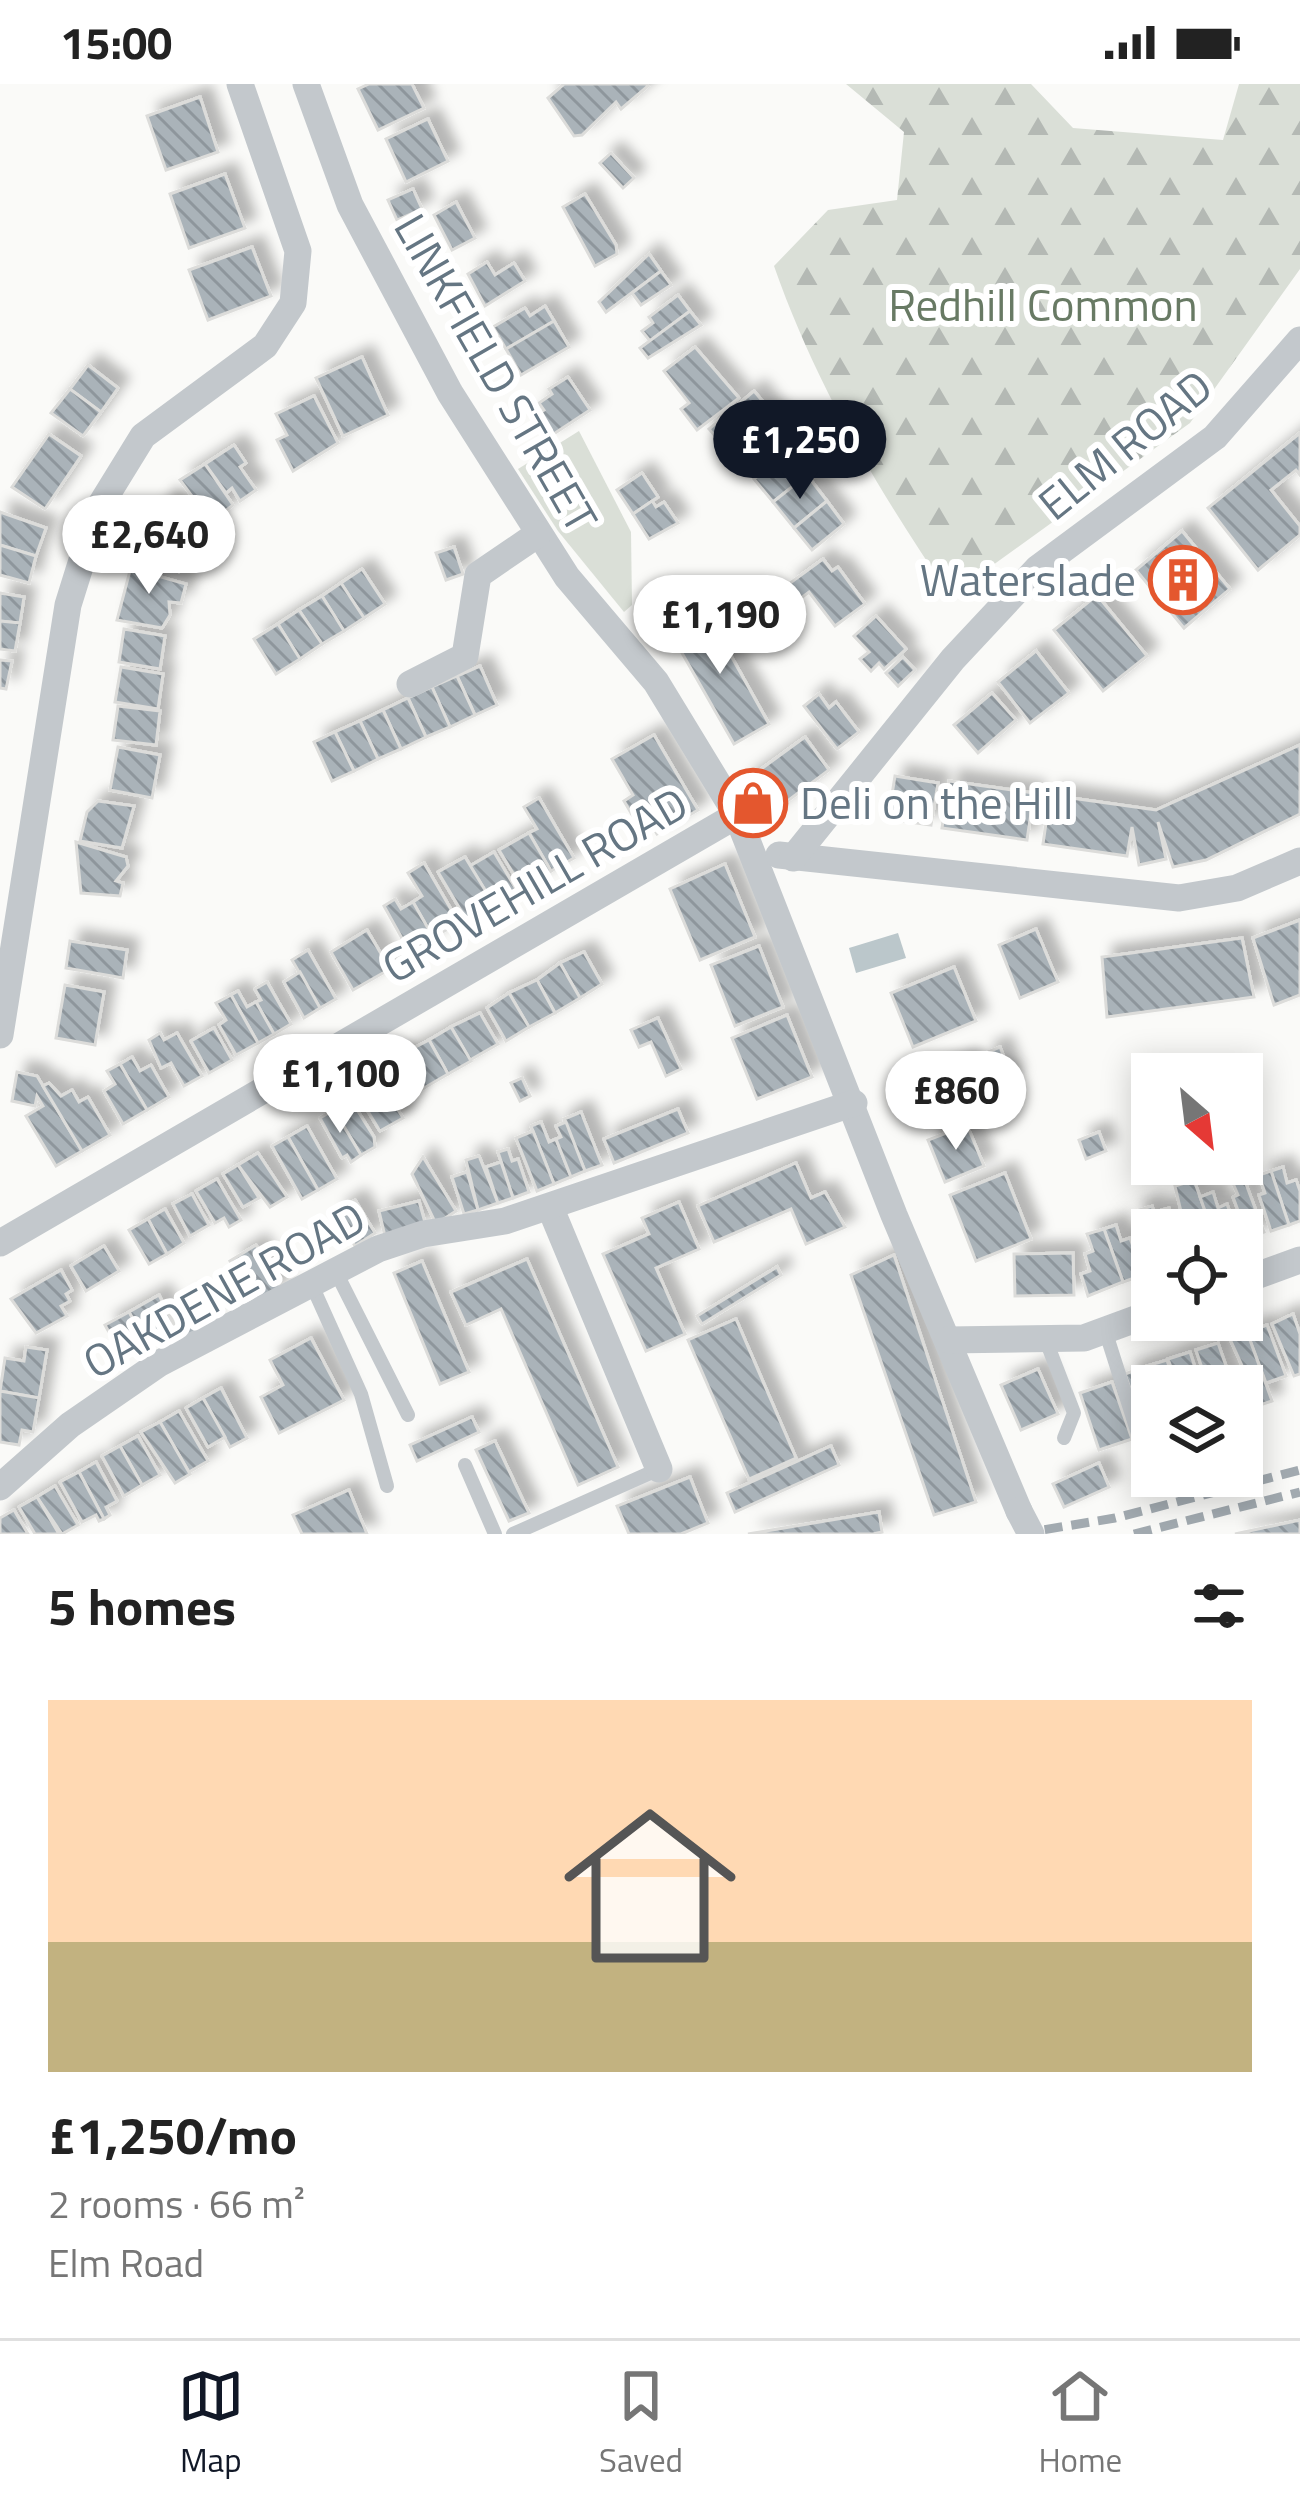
<!DOCTYPE html>
<html lang="en">
<head>
<meta charset="utf-8">
<style>
	:root { --surface:#fff; --page:#f2f2f2; --text:#222; --muted:#767676; --line:#e0e0e0; --accent:#111827 }
	body { margin:0; font-family:"Titillium Web",sans-serif; background:var(--page); color:var(--text); height:100vh; display:flex; flex-direction:column; font-size:45px; white-space:nowrap }
	* { box-sizing:border-box; margin:0 }
	p { font-size:39px; color:var(--muted) }
	.icon { flex:none; width:66px; height:66px; fill:none; stroke:currentColor; stroke-width:2; stroke-linecap:round; stroke-linejoin:round }
	.map { position:relative; height:1450px; overflow:hidden }
	.side { display:flex; flex-direction:column; background:var(--surface); flex:1 }
	.side>* { flex:none }
	.needle { width:78px; rotate:152deg }
	.fabs { position:absolute; left:1131px; top:969px; display:grid; gap:24px }
	.fabs a { display:grid; place-items:center; width:132px; height:132px; border-radius:0px; background:var(--surface); box-shadow:0 6px 30px #0003; font-size:60px }
	.price { position:absolute; translate:-50% -102px; padding:0 27px; border-radius:42px; background:#fff; color:#222; font-size:39px; line-height:78px; filter:drop-shadow(0 3px 6px #0008) }
	.price::after { content:''; position:absolute; left:50%; top:72px; width:36px; height:27px; margin-left:-18px; background:inherit; clip-path:polygon(0 0,100% 0,50% 100%) }
	.price.active { background:var(--accent); color:#fff }
	ul { padding:0; list-style:none }
	li { display:grid; align-content:center; gap:24px; height:636px; padding:0 48px }
	li+li { border-top:3px solid var(--line) }
	li span { display:grid; place-items:center; height:372px; border-radius:0px; color:#555 }
	li>.icon { margin-inline-start:auto }
	span .icon { width:216px; height:216px; fill:#fffc; stroke-width:1 }
	li b { font-size:51px }
	h2 { display:flex; justify-content:space-between; align-items:center; height:144px; padding:0 48px; font-size:51px }
	.status { display:flex; justify-content:space-between; align-items:center; height:84px; padding:0 60px; background:var(--surface); direction:ltr }
	.status svg { height:33px; fill:currentColor }
	.menu { display:flex; justify-content:space-around; align-items:center; height:168px; border-top:3px solid var(--line); background:var(--surface); font-size:33px; color:var(--muted) }
	.menu a { display:grid; justify-items:center; gap:6px }
	.menu .active { color:var(--accent) }
	.map>svg:first-child { display:block }
</style>
</head>
<body>
<div class="status"><b>15:00</b><svg viewBox="0 0 49 12"><path d="M0 12V9h3v3zM5 12V6h3v6zM10 12V3h3v9zM15 12V0h3v12zM26 1h20v11H26zM47 4h2v5h-2z"/></svg></div>
<div class="map">
<svg width="1300" height="1450" viewBox="0 0 1300 1450">
	<defs>
		<pattern id="forest-firs" width="22" height="20" patternUnits="userSpaceOnUse" patternTransform="scale(3)"><rect width="22" height="20" fill="#dadfd7"/><path d="M5 1l3.5 6h-7zM16 11l3.5 6h-7z" fill="#b4b9b4"/></pattern>
		<pattern id="building-back-hatch" width="6" height="6" patternUnits="userSpaceOnUse" patternTransform="scale(3)"><rect width="6" height="6" fill="#aab3b9"/><path d="M-1 5l2 2M0 0l6 6M5-1l2 2" fill="none" stroke="#8e969c"/></pattern>
		<filter id="shadow"><feDropShadow dx="11" dy="-11" stdDeviation="6" flood-color="#0004"/></filter>
	</defs>
	<rect width="100%" height="100%" fill="#fafaf8"/>
	<path fill="#dadfd7" d="M579,347L631,448L632,521L624,528L558,447L518,385Z"/>
	<path fill="url(#forest-firs)" d="M846,0H1031L1073,44L1223,56L1239,0H1300V185L1190,339L950,512C879,407 816,302 774,182L828,126L897,116L904,48Z"/>
	<path fill="#bbc7cb" d="M898,849L906,874L856,889L849,864Z"/>
	<g fill="url(#building-back-hatch)" stroke="#dcdcda" stroke-width="3" filter="url(#shadow)">
		<path d="M369,0H412L424,24L378,46L358,5Z"/>
		<path d="M564,0H646L648,2L621,25L616,18L582,51L574,52L548,14Z"/>
		<path d="M200,13L218,68L166,86L147,32Z"/>
		<path d="M428,35L448,77L406,98L386,55Z"/>
		<path d="M611,69L634,94L623,104L600,79Z"/>
		<path d="M225,90L245,144L189,164L170,110Z"/>
		<path d="M413,105L422,125L397,136L388,116Z"/>
		<path d="M585,110L616,161L617,170L595,182L563,123Z"/>
		<path d="M456,118L475,154L452,166L434,131Z"/>
		<path d="M252,163L271,212L208,236L189,186Z"/>
		<path d="M649,170L661,187L606,228L599,218Z"/>
		<path d="M487,178L495,191L514,179L525,197L485,222L468,190Z"/>
		<path d="M661,187L671,201L641,221L632,209Z"/>
		<path d="M678,211L690,227L650,257L642,247L653,239L649,233Z"/>
		<path d="M545,222L554,237L506,265L493,243L525,224L530,232Z"/>
		<path d="M690,227L701,241L648,274L640,264Z"/>
		<path d="M554,237L569,263L521,291L506,265Z"/>
		<path d="M695,263L739,314L697,346L681,325L689,319L664,287Z"/>
		<path d="M362,273L388,331L343,352L316,294Z"/>
		<path d="M88,281L118,304L101,328L70,305Z"/>
		<path d="M568,293L590,326L546,355L532,334L544,326L539,319L552,310L549,305Z"/>
		<path d="M70,305L101,328L83,352L51,329Z"/>
		<path d="M754,307L795,356L772,375L743,341L721,359L709,345Z"/>
		<path d="M314,312L338,359L293,387L277,356L287,351L276,330Z"/>
		<path d="M1300,349V391L1296,386L1271,406L1300,442V451L1258,486L1208,424Z"/>
		<path d="M49,350L81,372L45,425L12,403Z"/>
		<path d="M234,361L246,379L240,383L256,406L240,417L232,404L226,409L205,380Z"/>
		<path d="M789,367L807,391L773,418L754,395Z"/>
		<path d="M205,380L233,421L211,438L180,396Z"/>
		<path d="M642,389L658,413L633,430L617,406Z"/>
		<path d="M807,391L827,417L794,444L773,418Z"/>
		<path d="M166,414L212,444L201,460L188,451L183,458L151,437Z"/>
		<path d="M652,417L656,423L664,418L678,439L649,455L633,430Z"/>
		<path d="M827,417L844,440L812,466L794,444Z"/>
		<path d="M0,428L46,444L36,472L0,461Z"/>
		<path d="M151,437L183,458L179,468L188,474L179,488L136,459Z"/>
		<path d="M1182,447L1230,505L1184,544L1136,486Z"/>
		<path d="M0,461L36,472L29,499L0,491Z"/>
		<path d="M454,463L463,490L446,496L436,469Z"/>
		<path d="M133,475L152,480L150,490L186,500L181,519L169,518L170,531L162,544L117,536Z"/>
		<path d="M823,475L832,487L838,483L865,520L835,542L809,508L797,517L786,502Z"/>
		<path d="M362,485L385,520L364,534L341,499Z"/>
		<path d="M341,499L364,534L344,547L322,512Z"/>
		<path d="M0,509L24,513L20,539L0,537Z"/>
		<path d="M1097,511L1147,572L1103,607L1054,546Z"/>
		<path d="M322,512L344,547L322,560L299,526Z"/>
		<path d="M299,526L322,560L300,575L278,540Z"/>
		<path d="M706,527L769,640L734,660L670,548Z"/>
		<path d="M876,532L906,565L884,585L879,579L871,587L860,575L869,568L854,552Z"/>
		<path d="M0,537L20,539L15,567L0,565Z"/>
		<path d="M278,540L300,575L276,590L254,555Z"/>
		<path d="M124,545L165,552L160,585L119,578Z"/>
		<path d="M1036,567L1069,609L1030,639L998,598Z"/>
		<path d="M903,573L915,586L898,602L886,589Z"/>
		<path d="M0,576L12,577L6,605L0,604Z"/>
		<path d="M480,582L497,621L475,631L457,592Z"/>
		<path d="M121,583L163,590L158,625L115,618Z"/>
		<path d="M457,592L475,631L450,643L432,603Z"/>
		<path d="M432,603L450,643L426,653L408,614Z"/>
		<path d="M992,609L1016,636L978,669L954,641Z"/>
		<path d="M819,610L829,624L836,618L859,648L837,665L804,622Z"/>
		<path d="M408,614L426,653L401,665L383,626Z"/>
		<path d="M118,622L160,627L156,661L113,656Z"/>
		<path d="M383,626L401,665L378,675L360,637Z"/>
		<path d="M360,637L378,675L354,687L335,648Z"/>
		<path d="M335,648L354,687L332,697L314,658Z"/>
		<path d="M654,651L698,726L657,750L648,735L638,741L624,717L633,711L612,675Z"/>
		<path d="M805,653L829,686L766,733L742,699Z"/>
		<path d="M1300,661V730L1206,776L1173,783L1158,738L1166,775L1139,781L1132,743L1127,772L1043,760L1050,711L1156,726Z"/>
		<path d="M118,663L160,671L152,714L110,706Z"/>
		<path d="M895,692L938,699L931,741L888,735Z"/>
		<path d="M949,697L1034,709L1027,756L942,744Z"/>
		<path d="M539,714L574,774L551,787L529,749L537,745L524,723Z"/>
		<path d="M98,717L134,722L122,764L80,757L87,728Z"/>
		<path d="M529,749L551,787L522,804L499,766Z"/>
		<path d="M76,758L126,773L128,782L116,797L123,799L120,812L81,809Z"/>
		<path d="M494,768L516,805L493,819L470,782Z"/>
		<path d="M465,773L493,819L466,835L438,788Z"/>
		<path d="M424,779L459,839L433,853L413,818L422,812L408,789Z"/>
		<path d="M725,780L755,853L700,876L670,805Z"/>
		<path d="M395,815L401,825L413,818L433,853L409,867L384,822Z"/>
		<path d="M1300,836V911L1274,921L1253,854Z"/>
		<path d="M1036,845L1058,898L1020,914L999,861Z"/>
		<path d="M367,846L390,885L353,906L331,868Z"/>
		<path d="M1242,854L1254,913L1107,933L1102,873Z"/>
		<path d="M70,857L127,866L123,894L66,884Z"/>
		<path d="M759,862L783,923L735,942L711,881Z"/>
		<path d="M308,866L336,915L320,924L292,876Z"/>
		<path d="M584,868L602,900L580,914L560,879Z"/>
		<path d="M560,879L580,914L555,929L537,896Z"/>
		<path d="M954,883L976,937L913,963L891,909Z"/>
		<path d="M300,888L320,924L304,934L284,898Z"/>
		<path d="M537,896L555,929L529,943L509,909Z"/>
		<path d="M267,898L291,940L274,950L256,918L261,916L255,905Z"/>
		<path d="M65,901L104,908L95,961L56,954Z"/>
		<path d="M238,907L247,923L256,918L274,950L258,959L231,911Z"/>
		<path d="M509,909L529,943L506,957L487,924Z"/>
		<path d="M231,911L258,959L236,971L219,941L226,936L216,919Z"/>
		<path d="M480,929L498,960L470,976L451,943Z"/>
		<path d="M787,931L812,993L757,1015L732,954Z"/>
		<path d="M658,934L681,985L666,992L651,958L639,963L631,946Z"/>
		<path d="M451,943L471,977L448,990L429,956Z"/>
		<path d="M214,944L232,976L209,989L191,957Z"/>
		<path d="M160,949L164,956L177,949L202,992L184,1002L171,979L161,984L149,956Z"/>
		<path d="M429,956L448,990L424,1004L404,969Z"/>
		<path d="M1000,963L1013,996L996,1003L983,970Z"/>
		<path d="M404,969L424,1004L402,1016L383,984Z"/>
		<path d="M132,973L140,987L151,981L169,1013L147,1026L120,980Z"/>
		<path d="M967,976L983,1017L922,1041L906,1000Z"/>
		<path d="M120,980L147,1026L123,1040L104,1007L115,1000L107,987Z"/>
		<path d="M17,988L37,992L82,1067L56,1082L26,1032L43,1022L37,1012L35,1022L12,1017Z"/>
		<path d="M522,994L530,1012L520,1017L511,999Z"/>
		<path d="M381,998L403,1034L380,1047L358,1011Z"/>
		<path d="M49,999L61,1012L72,1006L79,1018L88,1013L110,1051L82,1067L43,1002Z"/>
		<path d="M351,1016L374,1053L375,1063L361,1071L334,1026Z"/>
		<path d="M678,1025L688,1049L614,1079L604,1055Z"/>
		<path d="M334,1026L361,1071L351,1078L347,1071L342,1074L320,1034Z"/>
		<path d="M581,1028L602,1081L585,1087L564,1035Z"/>
		<path d="M541,1038L549,1058L556,1055L571,1093L554,1100L531,1042Z"/>
		<path d="M566,1038L585,1087L571,1093L556,1055L561,1053L556,1042Z"/>
		<path d="M967,1041L984,1082L945,1098L928,1056Z"/>
		<path d="M307,1042L337,1095L318,1106L288,1053Z"/>
		<path d="M533,1047L554,1100L537,1107L516,1054Z"/>
		<path d="M1099,1048L1106,1067L1086,1075L1079,1056Z"/>
		<path d="M288,1053L318,1106L302,1115L272,1062Z"/>
		<path d="M508,1065L512,1077L518,1075L529,1108L513,1114L498,1068Z"/>
		<path d="M258,1069L287,1113L270,1123L238,1081Z"/>
		<path d="M479,1072L498,1119L478,1126L466,1076Z"/>
		<path d="M423,1073L456,1127L436,1140L412,1090Z"/>
		<path d="M501,1078L513,1114L498,1119L486,1083Z"/>
		<path d="M796,1079L811,1114L825,1108L845,1143L806,1160L791,1125L714,1158L698,1122Z"/>
		<path d="M238,1081L259,1114L243,1123L223,1090Z"/>
		<path d="M1283,1083L1287,1099L1296,1096L1300,1107V1137L1289,1141L1271,1087Z"/>
		<path d="M1271,1087L1289,1141L1271,1147L1259,1111L1265,1109L1259,1091Z"/>
		<path d="M467,1088L478,1126L464,1130L452,1093Z"/>
		<path d="M1005,1089L1031,1155L976,1177L950,1111Z"/>
		<path d="M1243,1092L1264,1148L1248,1153L1233,1113L1238,1111L1232,1097Z"/>
		<path d="M217,1095L241,1136L229,1143L224,1134L215,1139L196,1107Z"/>
		<path d="M1194,1096L1200,1113L1212,1146H1187L1183,1136L1175,1102Z"/>
		<path d="M1213,1108L1218,1124L1227,1120L1236,1146H1212L1200,1113Z"/>
		<path d="M192,1110L209,1141L190,1152L173,1120Z"/>
		<path d="M355,1116L375,1149L355,1162L335,1129Z"/>
		<path d="M419,1117L426,1142L385,1152L379,1127Z"/>
		<path d="M679,1118L699,1165L656,1184L685,1250L646,1267L603,1170L649,1150L642,1134Z"/>
		<path d="M1152,1122L1160,1146H1152V1184L1133,1128Z"/>
		<path d="M1169,1124L1174,1138L1180,1136L1183,1146H1160L1154,1128Z"/>
		<path d="M165,1125L184,1159L167,1170L148,1135Z"/>
		<path d="M148,1135L167,1170L149,1180L129,1146Z"/>
		<path d="M1116,1141L1121,1157L1130,1154L1143,1191L1123,1198L1104,1145Z"/>
		<path d="M1104,1145L1123,1198L1088,1212L1081,1190L1090,1187L1085,1170L1093,1167L1087,1150Z"/>
		<path d="M256,1161L281,1203L255,1219L230,1177Z"/>
		<path d="M104,1162L119,1187L86,1207L71,1182Z"/>
		<path d="M1073,1169L1074,1211L1015,1212L1014,1170Z"/>
		<path d="M894,1171L976,1418L934,1431L851,1191Z"/>
		<path d="M527,1175L618,1383L578,1401L501,1225L466,1241L451,1208Z"/>
		<path d="M422,1177L469,1288L440,1300L394,1189Z"/>
		<path d="M777,1183L781,1191L702,1240L697,1232Z"/>
		<path d="M61,1186L72,1206L66,1210L70,1217L61,1222L67,1232L36,1249L11,1215Z"/>
		<path d="M159,1211L173,1239L144,1255L129,1228Z"/>
		<path d="M196,1217L210,1244L183,1257L170,1231Z"/>
		<path d="M129,1228L144,1255L120,1268L105,1241Z"/>
		<path d="M1293,1230L1300,1250V1290L1294,1292L1272,1240Z"/>
		<path d="M736,1235L796,1374L749,1395L688,1256Z"/>
		<path d="M1267,1241L1286,1292L1266,1299L1247,1248Z"/>
		<path d="M1247,1248L1272,1317L1260,1321L1230,1255Z"/>
		<path d="M311,1254L344,1316L279,1349L261,1313L283,1301L270,1276Z"/>
		<path d="M1218,1259L1233,1302H1208L1196,1266Z"/>
		<path d="M26,1263L47,1266L39,1314L0,1307L5,1274L24,1277Z"/>
		<path d="M1190,1268L1201,1302H1178L1168,1275Z"/>
		<path d="M1167,1276L1175,1302H1153L1147,1282Z"/>
		<path d="M1147,1282L1153,1302L1152,1339L1149,1330L1140,1333L1125,1290Z"/>
		<path d="M1038,1285L1058,1330L1021,1346L1001,1301Z"/>
		<path d="M1112,1298L1132,1355L1099,1366L1080,1309Z"/>
		<path d="M221,1304L247,1354L230,1363L203,1314Z"/>
		<path d="M0,1307L39,1314L33,1348L22,1346L19,1361L0,1358Z"/>
		<path d="M203,1314L225,1353L208,1363L186,1324Z"/>
		<path d="M179,1327L208,1377L189,1388L160,1338Z"/>
		<path d="M472,1333L479,1348L417,1377L410,1361Z"/>
		<path d="M160,1338L190,1390L175,1399L141,1348Z"/>
		<path d="M138,1352L160,1391L142,1401L120,1362Z"/>
		<path d="M495,1357L529,1429L509,1437L476,1366Z"/>
		<path d="M120,1362L142,1401L124,1412L102,1372Z"/>
		<path d="M831,1362L839,1381L735,1428L727,1409Z"/>
		<path d="M96,1378L117,1417L106,1423L110,1431L104,1435L79,1388Z"/>
		<path d="M1099,1379L1109,1403L1064,1423L1053,1400Z"/>
		<path d="M79,1388L104,1435L99,1437L96,1431L82,1438L60,1398Z"/>
		<path d="M690,1393L708,1439L681,1450H629L617,1422Z"/>
		<path d="M55,1402L78,1441L62,1450L37,1413Z"/>
		<path d="M349,1406L367,1450H302L293,1431Z"/>
		<path d="M37,1413L59,1450H35L19,1423Z"/>
		<path d="M14,1426L28,1450H0V1434Z"/>
		<path d="M879,1428L882,1448L873,1450H748Z"/>
		<path d="M1300,1436V1450H1235Z"/>
	</g>
	<g fill="none" stroke-linecap="round" stroke-linejoin="round">
		<g stroke="#c3c8cc" stroke-width="14">
			<path d="M335,1186L408,1331"/>
			<path d="M311,1199L361,1310L387,1402"/>
			<path d="M1105,1246L1146,1375"/>
			<path d="M1045,1254L1074,1329L1064,1354"/>
			<path d="M465,1381L495,1450"/>
			<path d="M513,1450L659,1385"/>
		</g>
		<g stroke="#c3c8cc" stroke-width="27">
			<path d="M306,0L350,121L450,309L567,493L656,598L737,731L894,1131L1019,1427"/>
			<path d="M410,600L465,572L478,491L538,450"/>
			<path d="M779,771L1179,814L1237,804L1300,777"/>
			<path d="M793,774L953,575L1038,484L1215,353L1300,256"/>
			<path d="M0,951L68,521L98,425L143,352L265,262L293,219L298,167L240,0"/>
			<path d="M550,1123L659,1385"/>
			<path d="M0,1159L737,731"/>
			<path d="M1242,1197L1300,1176"/>
			<path d="M948,1256L1084,1254L1152,1229"/>
			<path d="M0,1403L70,1341L160,1279L378,1165L423,1150L505,1137L854,1019"/>
		</g>
		<g stroke="#a2aab0" stroke-width="9" stroke-dasharray="18 9" stroke-linecap="butt">
			<path d="M1018,1450L1115,1434L1300,1386"/>
			<path d="M1134,1450L1300,1408"/>
		</g>
		<path stroke="#c3c8cc" stroke-width="27" d="M1019,1427L1031,1450"/>
	</g>
	<defs>
		<g id="building-ring" transform="scale(3.45)"><circle r="9.5" fill="#fff" stroke="#e4572e" stroke-width="1.5"/><path d="M-4-6H4V6H1V3H-1V6H-4ZM-2.5-4.3h1.7v1.8h-1.7ZM.8-4.3h1.7v1.8H.8ZM-2.5-1h1.7V.8h-1.7ZM.8-1h1.7V.8H.8Z" fill="#e4572e"/></g>
		<g id="shop-ring" transform="scale(3.45)"><circle r="9.5" fill="#fff" stroke="#e4572e" stroke-width="1.5"/><path d="M-5-2.5h2.3a2.7 3.5 0 0 1 5.4 0H5L5.5 6h-11ZM-1.5-2.5h3a1.5 2.3 0 0 0-3 0Z" fill="#e4572e"/></g>
	</defs>
	<g fill-rule="evenodd">
		<use href="#building-ring" x="1183" y="496"/>
		<use href="#shop-ring" x="753" y="719"/>
	</g>
	<g text-anchor="middle" stroke-width="12" stroke-linejoin="round" paint-order="stroke">
		<g font-size="45" fill="#687a64" stroke="#fff">
			<text x="1043" y="237">Redhill Common</text>
		</g>
		<g font-size="45" fill="#657683" stroke="#fff">
			<text transform="translate(496 289) rotate(60)" y="16">LINKFIELD STREET</text>
			<text transform="translate(1125 361) rotate(-39)" y="16">ELM ROAD</text>
			<text transform="translate(535 801) rotate(-30)" y="16">GROVEHILL ROAD</text>
			<text transform="translate(224 1206) rotate(-29)" y="16">OAKDENE ROAD</text>
		</g>
		<g font-size="45" fill="#657683" stroke="#fff" text-anchor="end">
			<text x="1136" y="512">Waterslade</text>
			<text x="800" y="735" text-anchor="start">Deli on the Hill</text>
		</g>
	</g>
</svg>
<div class="fabs">
<a><svg class="needle" viewBox="-14 -14 28 28"><path d="M0-13l5 13h-10z" fill="#e53935"/><path d="M0 13l5-13h-10z" fill="#767676"/></svg></a>
<a><svg class="icon" aria-label="locate" viewBox="0 0 24 24"><circle cx="12" cy="12" r="6"/><path d="M12 2v4M12 18v4M2 12h4M18 12h4"/></svg></a>
<a><svg class="icon" aria-label="layers" viewBox="0 0 24 24"><path d="M12 4l9 5-9 5-9-5zM3 14l9 5 9-5"/></svg></a>
</div>
<b class="price active" style="left:800px;top:418px">£1,250</b>
<b class="price" style="left:149px;top:513px">£2,640</b>
<b class="price" style="left:720px;top:593px">£1,190</b>
<b class="price" style="left:340px;top:1052px">£1,100</b>
<b class="price" style="left:956px;top:1069px">£860</b>
</div>
<section class="side">
<h2>5 homes<svg class="icon" aria-label="filters" viewBox="0 0 24 24"><path d="M4 7h16M4 17h16"/><circle cx="9" cy="7" r="2"/><circle cx="15" cy="17" r="2"/></svg></h2>
<ul>
<li><span style="background:linear-gradient(#ffd9b3 65%,#c2b280 0)"><svg class="icon" aria-label="home" viewBox="0 0 24 24"><path d="M3 11l9-7 9 7M6 9v11h12V9"/></svg></span><div><b>£1,250/mo</b><p>2 rooms · 66 m²</p><p>Elm Road</p></div></li>
</ul>
</section>
<nav class="menu">
<a class="active"><svg class="icon" aria-label="map" viewBox="0 0 24 24"><path d="M3 6l6-2 6 2 6-2v14l-6 2-6-2-6 2zM9 4v14M15 6v14"/></svg>Map</a>
<a><svg class="icon" aria-label="saved" viewBox="0 0 24 24"><path d="M7 4h10v16l-5-4-5 4z"/></svg>Saved</a>
<a><svg class="icon" aria-label="home" viewBox="0 0 24 24"><path d="M3 11l9-7 9 7M6 9v11h12V9"/></svg>Home</a>
</nav>
</body>
</html>
